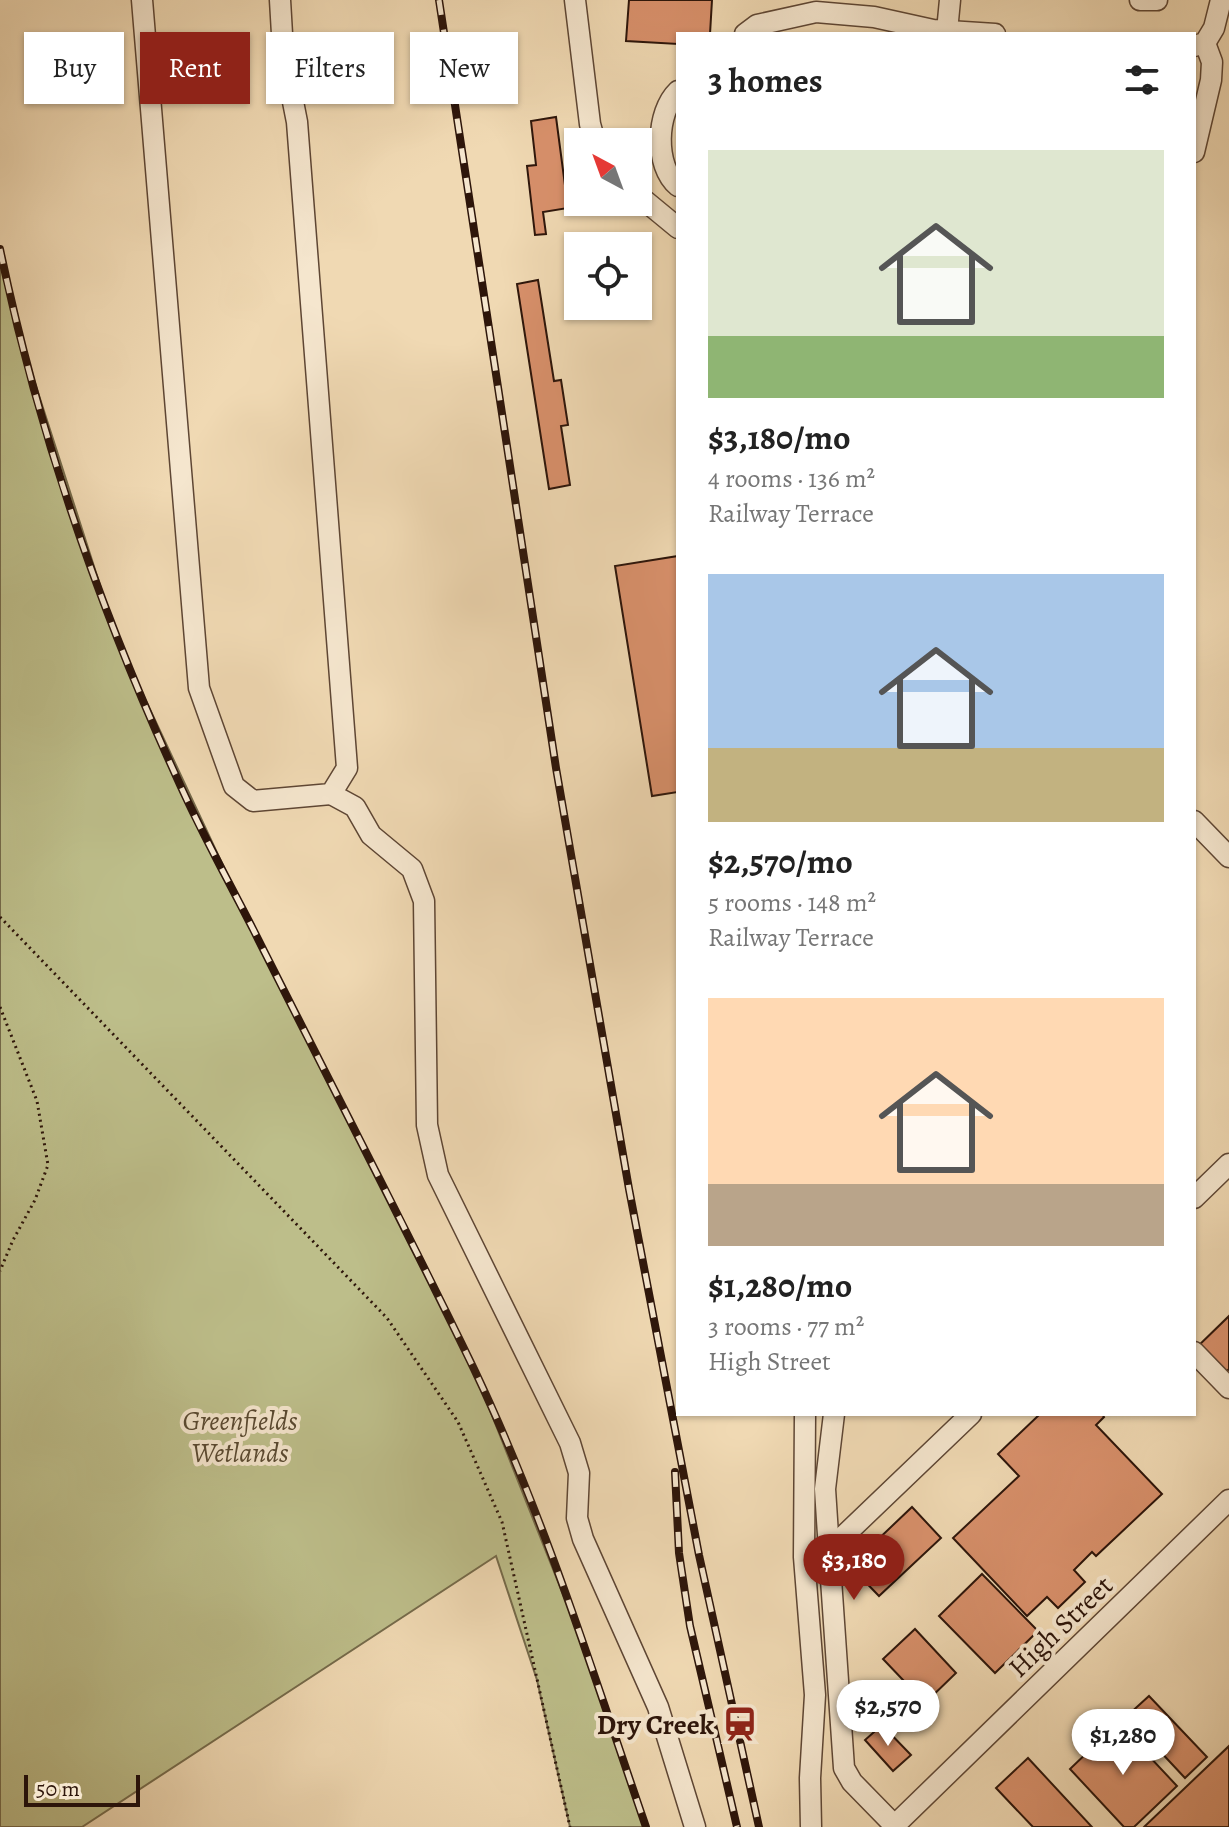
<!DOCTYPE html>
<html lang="en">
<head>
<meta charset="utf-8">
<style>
	:root { --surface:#fff; --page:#f6f6f6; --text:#222; --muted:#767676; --accent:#8f2418 }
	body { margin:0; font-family:Alegreya,serif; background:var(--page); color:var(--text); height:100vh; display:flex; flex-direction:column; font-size:30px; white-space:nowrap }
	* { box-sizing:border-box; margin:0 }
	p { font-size:26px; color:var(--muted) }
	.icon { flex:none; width:44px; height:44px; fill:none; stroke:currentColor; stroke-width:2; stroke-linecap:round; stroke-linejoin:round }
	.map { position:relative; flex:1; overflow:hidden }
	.drawer { position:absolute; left:676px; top:32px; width:520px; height:1384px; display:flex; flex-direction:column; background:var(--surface); border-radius:0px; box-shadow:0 2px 6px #0004 }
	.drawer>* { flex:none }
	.top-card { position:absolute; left:24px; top:32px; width:532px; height:72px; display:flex; gap:16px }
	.needle { width:52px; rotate:319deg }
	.controls { position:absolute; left:564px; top:128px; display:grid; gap:16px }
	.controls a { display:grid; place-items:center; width:88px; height:88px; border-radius:0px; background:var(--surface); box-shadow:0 2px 6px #0004; font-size:40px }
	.scale { position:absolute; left:24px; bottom:20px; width:116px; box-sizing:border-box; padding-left:8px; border:4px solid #2d150a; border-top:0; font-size:22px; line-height:28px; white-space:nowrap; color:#2d150a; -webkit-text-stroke:6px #f5e6ce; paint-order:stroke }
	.price { position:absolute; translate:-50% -68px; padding:0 18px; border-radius:28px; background:#fff; color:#222; font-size:26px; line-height:52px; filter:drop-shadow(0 2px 4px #0008) }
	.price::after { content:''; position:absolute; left:50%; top:48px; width:24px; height:18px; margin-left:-12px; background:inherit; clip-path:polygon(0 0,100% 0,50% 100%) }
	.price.current { background:var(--accent); color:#fff }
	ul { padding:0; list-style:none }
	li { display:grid; align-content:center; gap:16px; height:424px; padding:0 32px }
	li span { display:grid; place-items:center; height:248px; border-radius:0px; color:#555 }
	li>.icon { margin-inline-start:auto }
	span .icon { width:144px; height:144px; fill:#fffc; stroke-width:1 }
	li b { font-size:34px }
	h2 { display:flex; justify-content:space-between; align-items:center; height:96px; padding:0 32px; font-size:34px }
	.chip { padding:0 28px; border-radius:0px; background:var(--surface); box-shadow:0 2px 6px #0004; font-size:28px; line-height:72px }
	.chip.current { background:var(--accent); color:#fff }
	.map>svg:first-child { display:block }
</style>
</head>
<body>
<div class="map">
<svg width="1229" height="1827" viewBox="0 0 1229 1827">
	<rect width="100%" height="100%" fill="#f0d9b3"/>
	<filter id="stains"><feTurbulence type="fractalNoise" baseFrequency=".0025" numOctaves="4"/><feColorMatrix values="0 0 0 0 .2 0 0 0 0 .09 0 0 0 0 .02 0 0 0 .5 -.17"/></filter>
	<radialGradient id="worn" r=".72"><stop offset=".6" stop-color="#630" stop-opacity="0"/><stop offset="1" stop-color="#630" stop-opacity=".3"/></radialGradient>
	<path fill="#bdbe8a" stroke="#756a4a" stroke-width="2" d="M0,249L16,324L118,641L257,938L474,1370L587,1655L646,1827H570L537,1680L496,1556L82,1827H0Z"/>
	<g fill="#d8906b" stroke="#2d150a" stroke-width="2">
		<path d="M629,0H712L710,34H678V44L626,41Z"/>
		<path d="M556,117L568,208L543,212L546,234L535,235L527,166L536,165L531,121Z"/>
		<path d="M538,280L554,381L561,380L568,425L561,426L570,485L549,489L517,284Z"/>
		<path d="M678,556V792L652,796L615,566Z"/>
		<path d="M1229,1316V1369L1220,1378L1194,1350Z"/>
		<path d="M1040,1414H1102L1104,1417L1096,1425L1162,1494L1096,1556L1092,1552L1074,1570L1085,1582L1058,1608L1047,1597L1027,1616L953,1538L1019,1476L998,1454Z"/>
		<path d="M912,1507L941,1538L879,1596L850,1566Z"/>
		<path d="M982,1574L1038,1631L995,1673L939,1616Z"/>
		<path d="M915,1629L956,1673L925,1703L883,1659Z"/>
		<path d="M1149,1696L1207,1757L1185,1778L1127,1716Z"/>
		<path d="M1118,1723L1177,1786L1134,1827H1124L1070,1769Z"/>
		<path d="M882,1725L911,1755L893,1771L865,1740Z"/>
		<path d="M1229,1746V1827H1144Z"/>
		<path d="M1028,1758L1092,1827H1033L996,1788Z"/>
	</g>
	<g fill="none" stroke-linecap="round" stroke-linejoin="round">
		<g stroke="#5e4634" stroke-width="23">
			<g id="minor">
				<path d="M142,0L199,688L234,786L253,801L331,794L347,768L297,122L283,51L280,0"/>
				<path d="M575,0L590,124L595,142"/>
				<path d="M1140,0H1157"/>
				<path d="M947,31L950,0"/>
				<path d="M745,34L757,25L816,12L874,17L933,30L995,34"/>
				<path d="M1194,46L1205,43L1214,28L1221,0"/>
				<path d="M678,91C656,112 654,166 678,186"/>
				<path d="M1194,152L1211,80L1212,62L1205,43"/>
				<path d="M638,195L678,228"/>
				<path d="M331,794L355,807L371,835L412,869L424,901L427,1125L438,1175L570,1443L579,1473L577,1518L583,1539L658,1707L695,1827"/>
				<path d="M1194,821L1229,857"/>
				<path d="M1194,1198L1229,1164"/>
				<path d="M1194,1352L1229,1388"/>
				<path d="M805,1414L804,1557L815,1695L810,1778L811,1827"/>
				<path d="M829,1550L825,1489L834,1414"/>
				<path d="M893,1827L1229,1500"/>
				<path d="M896,1827L852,1782L844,1768L829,1550L971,1414"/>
			</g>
		</g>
		<g stroke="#2d150a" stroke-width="3" stroke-dasharray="2 4" stroke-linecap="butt">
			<path d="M0,917L387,1318L458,1422L502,1522L570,1827"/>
			<path d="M0,1007L37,1101L48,1165L35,1200L13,1240L0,1271"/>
		</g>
		<use href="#minor" stroke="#f5e6ce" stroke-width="20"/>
		<g stroke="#2d150a" stroke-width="8">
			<g id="rail">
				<path d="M439,0L556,768L629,1189L699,1555L759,1827"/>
				<path d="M0,249C38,432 99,608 177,778C200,830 228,880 254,931C327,1077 403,1222 474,1369C544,1516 593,1673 646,1827"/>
				<path d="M675,1472L679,1553L690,1626L737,1827"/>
			</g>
		</g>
		<use href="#rail" stroke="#f5e6ce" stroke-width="5" stroke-dasharray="15" stroke-linecap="butt"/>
	</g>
	<defs>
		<g id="station-bare" transform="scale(2.76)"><path d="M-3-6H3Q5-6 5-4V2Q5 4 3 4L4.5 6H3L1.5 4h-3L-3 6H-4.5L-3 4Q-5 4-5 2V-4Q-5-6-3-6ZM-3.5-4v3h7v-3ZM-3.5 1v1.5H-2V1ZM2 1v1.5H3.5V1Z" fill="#8f2418" stroke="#f5e6ce" stroke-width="2.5" paint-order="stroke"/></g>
	</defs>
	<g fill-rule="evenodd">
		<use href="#station-bare" x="740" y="1724"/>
	</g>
	<g text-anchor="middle" stroke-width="8" stroke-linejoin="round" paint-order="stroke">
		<g font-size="28" font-style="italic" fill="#584830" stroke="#f5e6ce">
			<text x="240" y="1430">Greenfields<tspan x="240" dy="32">Wetlands</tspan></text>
		</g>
		<g font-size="28" fill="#2d150a" stroke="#f5e6ce">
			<text transform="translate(1060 1626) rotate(-44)" y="10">High Street</text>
		</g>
		<g font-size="28" font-weight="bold" fill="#2d150a" stroke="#f5e6ce" text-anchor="end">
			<text x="714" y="1734">Dry Creek</text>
		</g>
	</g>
	<rect width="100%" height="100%" filter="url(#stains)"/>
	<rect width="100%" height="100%" fill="url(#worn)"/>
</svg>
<div class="controls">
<a><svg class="needle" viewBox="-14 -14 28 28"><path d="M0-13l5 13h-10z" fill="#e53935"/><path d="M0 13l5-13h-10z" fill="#767676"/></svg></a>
<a><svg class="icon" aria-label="locate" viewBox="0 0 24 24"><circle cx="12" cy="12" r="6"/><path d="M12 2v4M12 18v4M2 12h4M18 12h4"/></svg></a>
</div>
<div class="scale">50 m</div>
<b class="price current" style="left:854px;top:1602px">$3,180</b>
<b class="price" style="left:888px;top:1748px">$2,570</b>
<b class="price" style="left:1123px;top:1777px">$1,280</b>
<div class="top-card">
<a class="chip">Buy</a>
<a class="chip current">Rent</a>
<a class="chip">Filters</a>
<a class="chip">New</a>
</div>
<section class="drawer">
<h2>3 homes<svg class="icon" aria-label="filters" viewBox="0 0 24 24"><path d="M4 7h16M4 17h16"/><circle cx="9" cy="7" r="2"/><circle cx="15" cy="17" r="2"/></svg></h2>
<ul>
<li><span style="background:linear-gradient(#dfe7d0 75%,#8fb573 0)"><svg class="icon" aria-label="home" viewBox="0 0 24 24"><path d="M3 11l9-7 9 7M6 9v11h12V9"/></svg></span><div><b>$3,180/mo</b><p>4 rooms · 136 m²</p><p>Railway Terrace</p></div></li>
<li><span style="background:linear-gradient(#a9c7e8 70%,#c2b280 0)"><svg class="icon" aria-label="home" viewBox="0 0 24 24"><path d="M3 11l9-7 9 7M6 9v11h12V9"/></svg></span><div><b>$2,570/mo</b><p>5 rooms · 148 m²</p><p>Railway Terrace</p></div></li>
<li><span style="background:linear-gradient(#ffd9b3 75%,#b9a48a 0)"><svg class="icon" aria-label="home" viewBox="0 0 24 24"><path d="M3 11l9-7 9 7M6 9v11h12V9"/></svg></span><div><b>$1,280/mo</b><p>3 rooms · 77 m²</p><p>High Street</p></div></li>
</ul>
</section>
</div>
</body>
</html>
